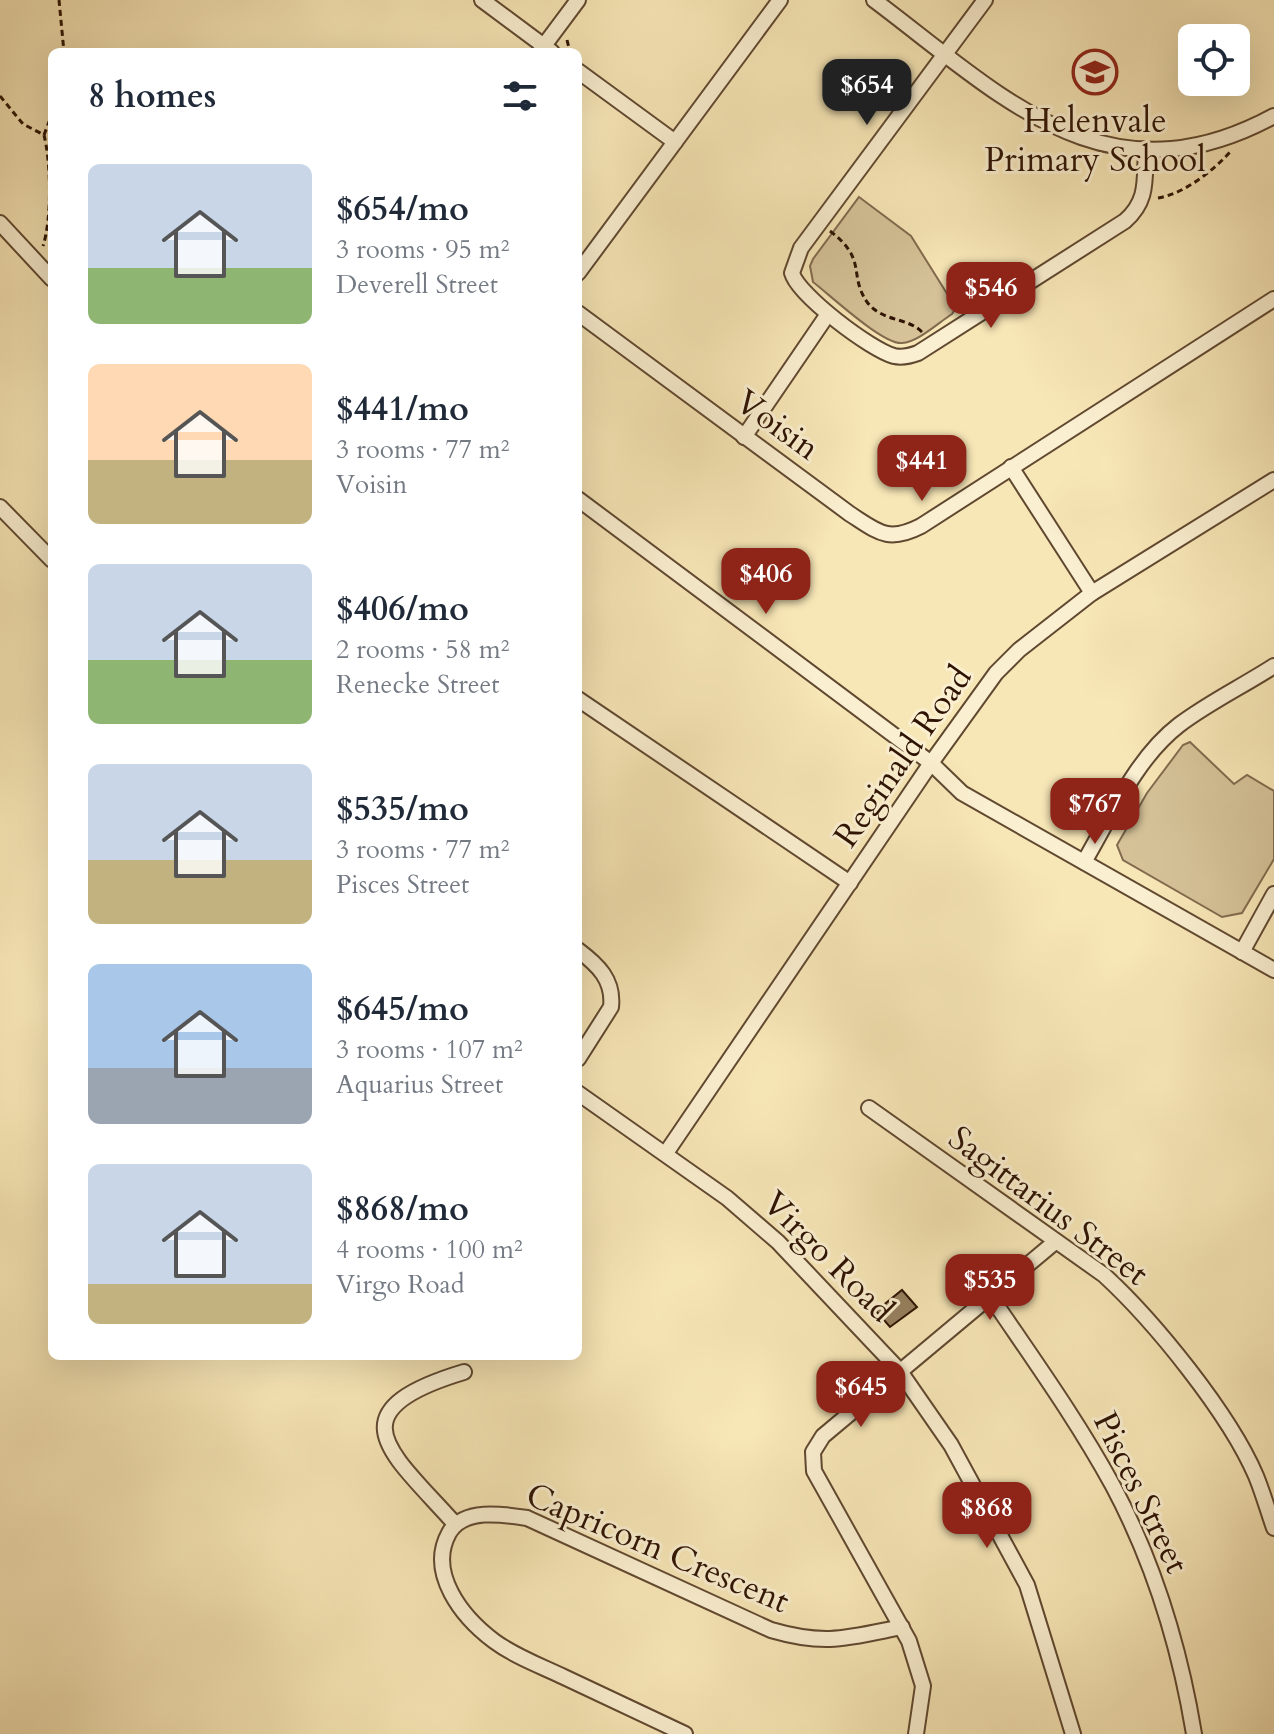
<!DOCTYPE html>
<html lang="en">
<head>
<meta charset="utf-8">
<style>
	:root { --surface:#fff; --page:#f6f6f7; --text:#1f2937; --muted:#747a83; --accent:#8f2418 }
	body { margin:0; font-family:Cardo,serif; background:var(--page); color:var(--text); height:100vh; display:flex; flex-direction:column; font-size:30px; white-space:nowrap }
	* { box-sizing:border-box; margin:0 }
	p { font-size:26px; color:var(--muted) }
	.icon { flex:none; width:44px; height:44px; fill:none; stroke:currentColor; stroke-width:2; stroke-linecap:round; stroke-linejoin:round }
	.map { position:relative; flex:1; overflow:hidden }
	.side { position:absolute; left:48px; top:48px; width:534px; height:1312px; display:flex; flex-direction:column; background:var(--surface); border-radius:12px; box-shadow:0 8px 32px #0002 }
	.side>* { flex:none }
	.controls { position:absolute; left:1178px; top:24px; display:grid; gap:16px }
	.controls a { display:grid; place-items:center; width:72px; height:72px; border-radius:12px; background:var(--surface); box-shadow:0 8px 32px #0002; font-size:40px }
	.price { position:absolute; translate:-50% -68px; padding:0 18px; border-radius:16px; background:var(--accent); color:#fff; font-size:26px; line-height:52px; filter:drop-shadow(0 2px 4px #0008) }
	.price::after { content:''; position:absolute; left:50%; top:48px; width:24px; height:18px; margin-left:-12px; background:inherit; clip-path:polygon(0 0,100% 0,50% 100%) }
	.price.active { background:#222; color:#fff }
	ul { padding:0; list-style:none }
	li { display:flex; align-items:center; gap:24px; height:200px; padding:0 40px }
	li span { display:grid; place-items:center; flex:none; width:224px; height:160px; border-radius:12px; color:#555 }
	li>.icon { margin-inline-start:auto }
	span .icon { width:96px; height:96px; fill:#fffc; stroke-width:1 }
	li b { font-size:34px }
	h2 { display:flex; justify-content:space-between; align-items:center; height:96px; padding:0 40px; font-size:34px }
	.map>svg:first-child { display:block }
</style>
</head>
<body>
<div class="map">
<svg width="1274" height="1734" viewBox="0 0 1274 1734">
	<rect width="100%" height="100%" fill="#f7e6b6"/>
	<filter id="stains"><feTurbulence type="fractalNoise" baseFrequency=".0025" numOctaves="4"/><feColorMatrix values="0 0 0 0 .2 0 0 0 0 .09 0 0 0 0 .02 0 0 0 .5 -.17"/></filter>
	<radialGradient id="worn" r=".72"><stop offset=".6" stop-color="#630" stop-opacity="0"/><stop offset="1" stop-color="#630" stop-opacity=".3"/></radialGradient>
	<g fill="#d5c298" stroke="#826a4e" stroke-width="2">
		<path d="M859,197L911,236L956,308L952,314C938,323 918,342 902,343C883,345 830,295 813,282L810,266L813,259Z"/>
		<path d="M1190,742L1234,784L1247,775L1274,791V859L1242,913L1222,917L1123,860L1117,845L1147,793L1183,745Z"/>
	</g>
	<path fill="#978160" stroke="#2e1303" stroke-width="2" d="M902,1290L917,1307L890,1327L876,1311Z"/>
	<g fill="none" stroke-linecap="round" stroke-linejoin="round">
		<g stroke="#604830" stroke-width="18">
			<g id="minor">
				<path d="M482,0L552,52"/>
				<path d="M874,0C1002,96 1106,207 1274,116"/>
				<path d="M985,0L801,248L792,273C798,295 871,350 894,356C903,358 910,356 918,353L1125,221C1149,200 1144,179 1146,149"/>
				<path d="M540,51L578,0"/>
				<path d="M578,71L675,142"/>
				<path d="M0,223L52,279"/>
				<path d="M578,273L780,0"/>
				<path d="M578,313L850,514C878,532 888,543 921,526L1274,299"/>
				<path d="M744,437L828,314"/>
				<path d="M1011,467L1092,593"/>
				<path d="M578,499L931,763L962,793L1274,970"/>
				<path d="M0,507L52,560"/>
				<path d="M578,699L850,883"/>
				<path d="M1084,862C1111,816 1136,758 1179,725C1208,703 1243,686 1274,666"/>
				<path d="M578,950C598,965 614,980 611,1007L578,1059"/>
				<path d="M1242,952L1274,894"/>
				<path d="M578,1093L727,1198L778,1242L899,1370L951,1445L1027,1585L1073,1734"/>
				<path d="M869,1108L1104,1275C1154,1321 1229,1413 1256,1476C1263,1493 1268,1511 1274,1528"/>
				<path d="M666,1153L931,763L996,673L1019,650L1092,593L1274,480"/>
				<path d="M991,1297C1033,1359 1077,1420 1113,1486C1154,1563 1180,1649 1194,1734"/>
				<path d="M455,1524C392,1453 331,1412 464,1372"/>
				<path d="M685,1734C645,1715 605,1696 564,1677C541,1666 514,1656 494,1641C462,1617 427,1573 449,1533C463,1508 502,1514 527,1518L771,1630C826,1646 847,1638 902,1627"/>
				<path d="M916,1734L923,1686L909,1641L814,1471L813,1452L823,1436L1055,1242"/>
			</g>
		</g>
		<g stroke="#2e1303" stroke-width="3" stroke-dasharray="6 4" stroke-linecap="butt">
			<path d="M59,0L64,52"/>
			<path d="M567,40L570,52"/>
			<path d="M0,96L23,124L44,135C51,163 52,218 43,246"/>
			<path d="M44,135L52,114"/>
			<path d="M1158,198C1184,194 1214,170 1231,151"/>
			<path d="M830,231C868,260 848,274 867,302C882,322 907,317 922,332"/>
		</g>
		<use href="#minor" stroke="#faefd0" stroke-width="14"/>
	</g>
	<defs>
		<g id="school-ring" transform="scale(2.3)"><circle r="9.5" fill="#faefd0" stroke="#8f2418" stroke-width="1.5"/><path d="M0-5L7-2L0 1L-7-2ZM-4 1L0 2.5L4 1V4Q0 6-4 4Z" fill="#8f2418"/></g>
	</defs>
	<g fill-rule="evenodd">
		<use href="#school-ring" x="1095" y="72"/>
	</g>
	<g text-anchor="middle" stroke-width="6" stroke-linejoin="round" paint-order="stroke">
		<g font-size="34" fill="#2e1303" stroke="#faefd0">
			<text x="1095" y="132">Helenvale<tspan x="1095" dy="39">Primary School</tspan></text>
		</g>
		<g font-size="34" fill="#2e1303" stroke="#faefd0">
			<text transform="translate(778 424) rotate(36)" y="12">Voisin</text>
			<text transform="translate(902 756) rotate(-55)" y="12">Reginald Road</text>
			<text transform="translate(1049 1205) rotate(37)" y="12">Sagittarius Street</text>
			<text transform="translate(829 1256) rotate(45)" y="12">Virgo Road</text>
			<text transform="translate(1142 1492) rotate(64)" y="12">Pisces Street</text>
			<text transform="translate(658 1547) rotate(23)" y="12">Capricorn Crescent</text>
		</g>
	</g>
	<rect width="100%" height="100%" filter="url(#stains)"/>
	<rect width="100%" height="100%" fill="url(#worn)"/>
</svg>
<div class="controls">
<a><svg class="icon" aria-label="locate" viewBox="0 0 24 24"><circle cx="12" cy="12" r="6"/><path d="M12 2v4M12 18v4M2 12h4M18 12h4"/></svg></a>
</div>
<b class="price active" style="left:867px;top:127px">$654</b>
<b class="price" style="left:991px;top:330px">$546</b>
<b class="price" style="left:922px;top:503px">$441</b>
<b class="price" style="left:766px;top:616px">$406</b>
<b class="price" style="left:1095px;top:846px">$767</b>
<b class="price" style="left:990px;top:1322px">$535</b>
<b class="price" style="left:861px;top:1429px">$645</b>
<b class="price" style="left:987px;top:1550px">$868</b>
<section class="side">
<h2>8 homes<svg class="icon" aria-label="filters" viewBox="0 0 24 24"><path d="M4 7h16M4 17h16"/><circle cx="9" cy="7" r="2"/><circle cx="15" cy="17" r="2"/></svg></h2>
<ul>
<li><span style="background:linear-gradient(#c9d6e8 65%,#8fb573 0)"><svg class="icon" aria-label="home" viewBox="0 0 24 24"><path d="M3 11l9-7 9 7M6 9v11h12V9"/></svg></span><div><b>$654/mo</b><p>3 rooms · 95 m²</p><p>Deverell Street</p></div></li>
<li><span style="background:linear-gradient(#ffd9b3 60%,#c2b280 0)"><svg class="icon" aria-label="home" viewBox="0 0 24 24"><path d="M3 11l9-7 9 7M6 9v11h12V9"/></svg></span><div><b>$441/mo</b><p>3 rooms · 77 m²</p><p>Voisin</p></div></li>
<li><span style="background:linear-gradient(#c9d6e8 60%,#8fb573 0)"><svg class="icon" aria-label="home" viewBox="0 0 24 24"><path d="M3 11l9-7 9 7M6 9v11h12V9"/></svg></span><div><b>$406/mo</b><p>2 rooms · 58 m²</p><p>Renecke Street</p></div></li>
<li><span style="background:linear-gradient(#c9d6e8 60%,#c2b280 0)"><svg class="icon" aria-label="home" viewBox="0 0 24 24"><path d="M3 11l9-7 9 7M6 9v11h12V9"/></svg></span><div><b>$535/mo</b><p>3 rooms · 77 m²</p><p>Pisces Street</p></div></li>
<li><span style="background:linear-gradient(#a9c7e8 65%,#9aa5b1 0)"><svg class="icon" aria-label="home" viewBox="0 0 24 24"><path d="M3 11l9-7 9 7M6 9v11h12V9"/></svg></span><div><b>$645/mo</b><p>3 rooms · 107 m²</p><p>Aquarius Street</p></div></li>
<li><span style="background:linear-gradient(#c9d6e8 75%,#c2b280 0)"><svg class="icon" aria-label="home" viewBox="0 0 24 24"><path d="M3 11l9-7 9 7M6 9v11h12V9"/></svg></span><div><b>$868/mo</b><p>4 rooms · 100 m²</p><p>Virgo Road</p></div></li>
</ul>
</section>
</div>
</body>
</html>
